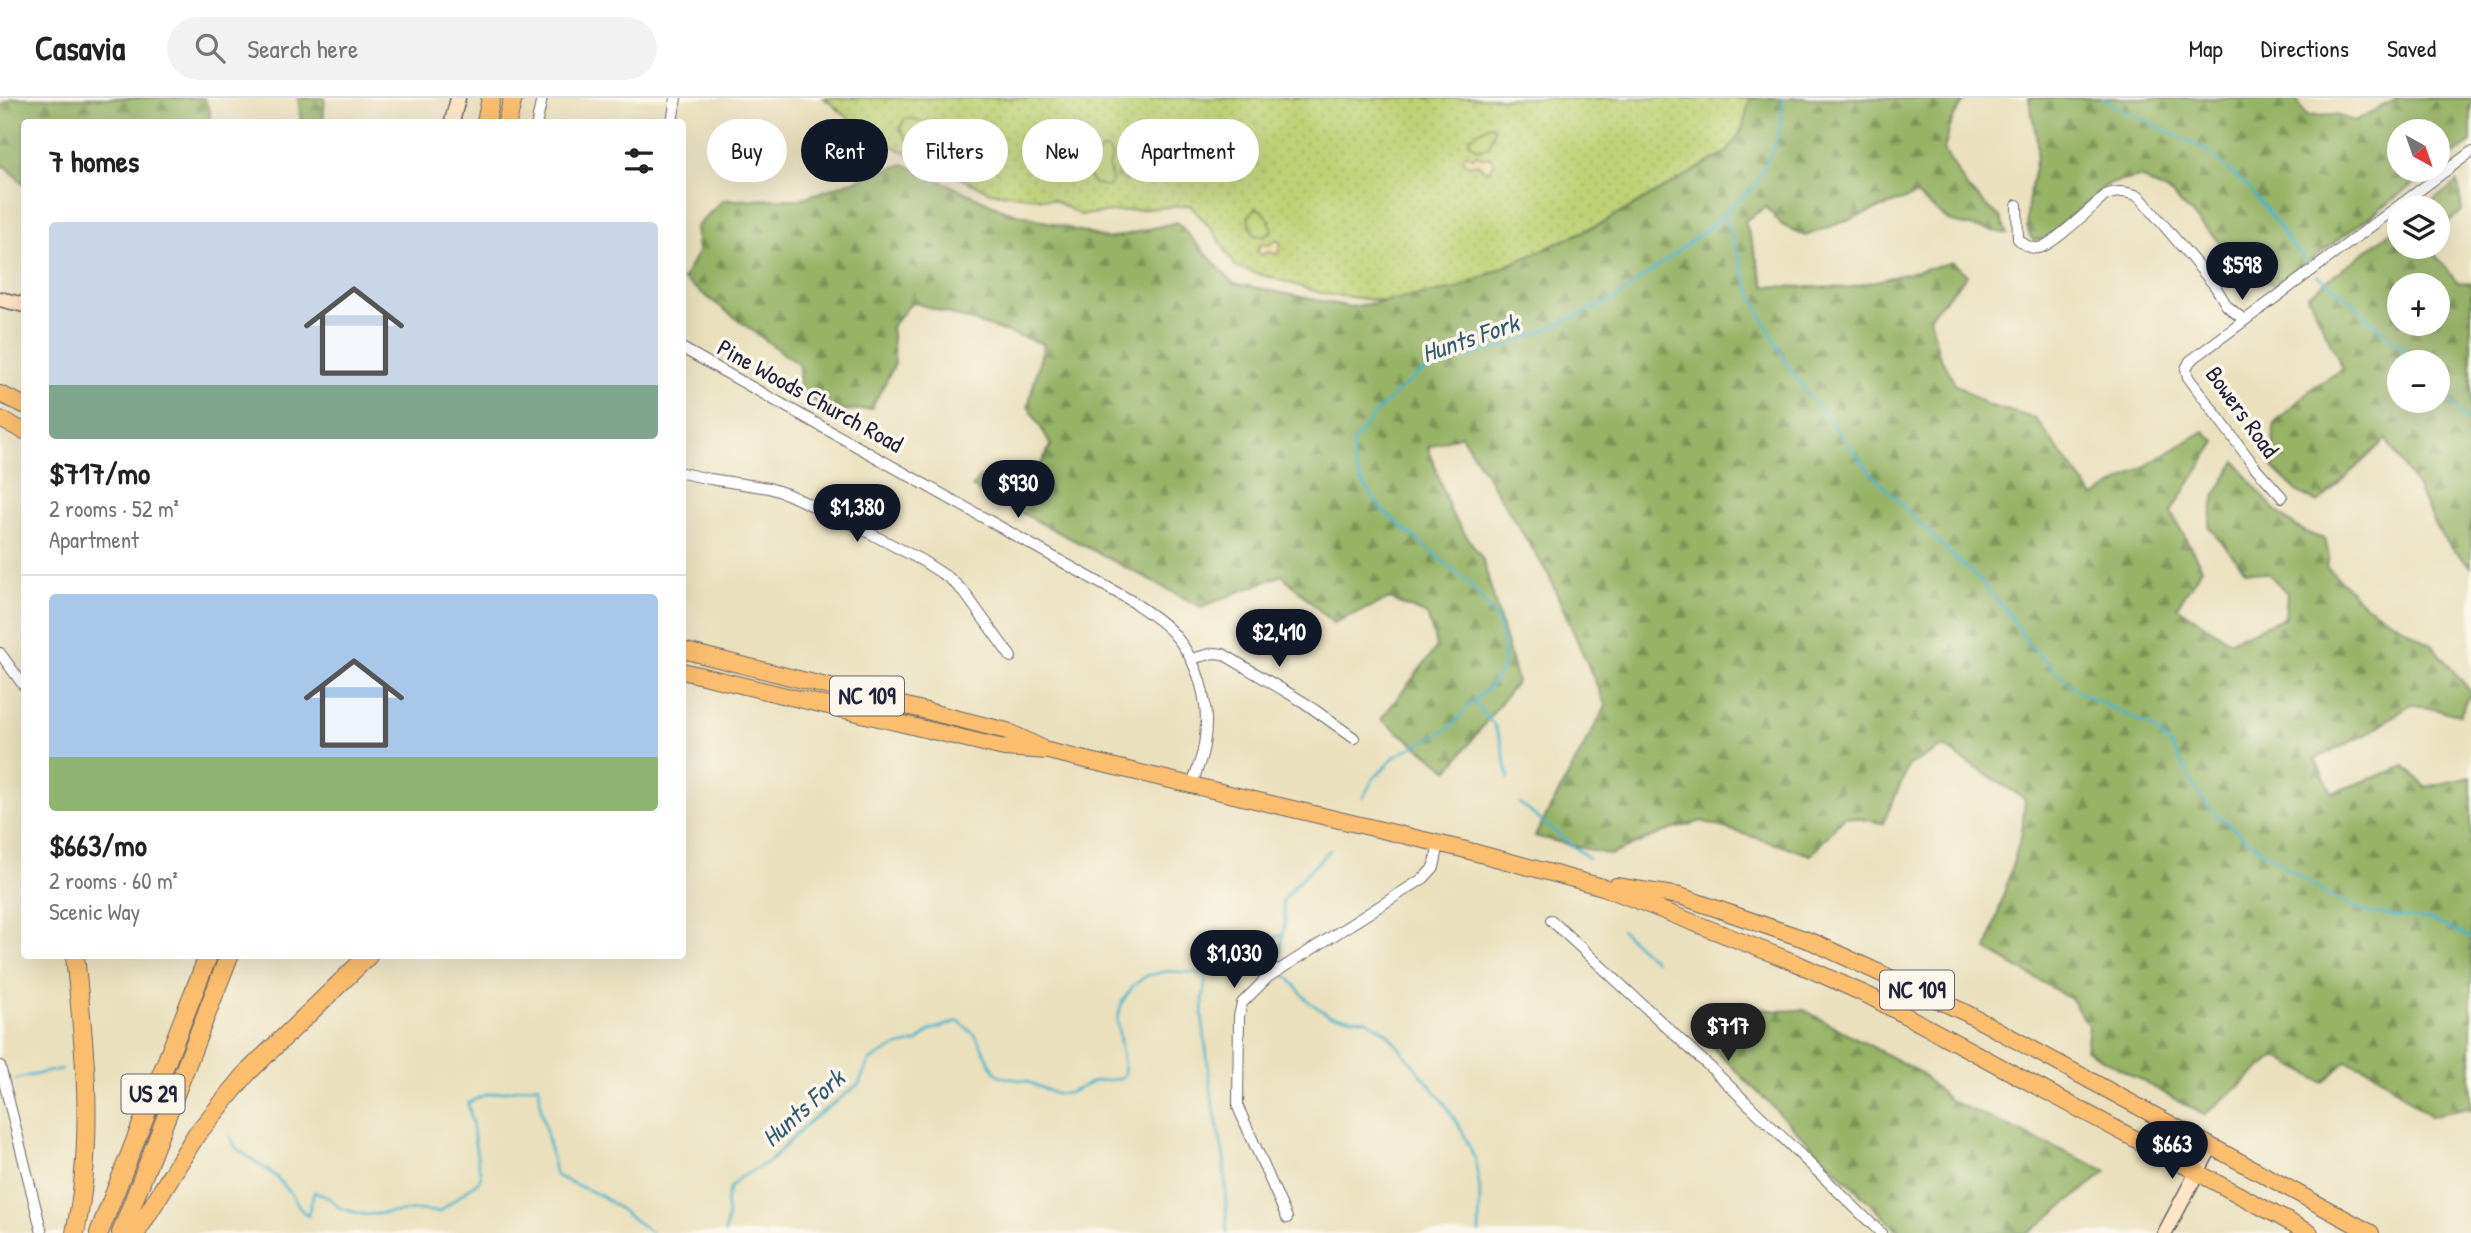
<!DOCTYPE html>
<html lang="en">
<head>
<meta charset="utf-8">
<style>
	:root { --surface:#fff; --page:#f2f2f2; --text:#222; --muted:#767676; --line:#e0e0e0; --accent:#111827 }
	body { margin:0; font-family:"Patrick Hand",sans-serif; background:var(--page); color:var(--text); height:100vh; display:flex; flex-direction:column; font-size:26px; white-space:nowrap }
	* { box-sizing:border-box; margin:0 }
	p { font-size:23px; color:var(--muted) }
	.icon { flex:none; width:38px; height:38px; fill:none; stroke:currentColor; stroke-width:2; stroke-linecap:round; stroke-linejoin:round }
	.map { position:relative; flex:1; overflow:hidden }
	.drawer { position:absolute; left:21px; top:21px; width:665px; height:840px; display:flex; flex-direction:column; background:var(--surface); border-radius:7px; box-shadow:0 7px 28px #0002 }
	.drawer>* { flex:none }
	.banner { position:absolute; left:707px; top:21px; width:665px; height:63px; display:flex; gap:14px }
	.needle { width:46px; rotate:140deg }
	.fabs { position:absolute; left:2387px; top:21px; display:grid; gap:14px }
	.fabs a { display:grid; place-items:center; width:63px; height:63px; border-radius:50%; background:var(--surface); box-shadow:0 7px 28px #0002; font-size:35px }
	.price { position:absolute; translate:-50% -60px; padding:0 16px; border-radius:24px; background:var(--accent); color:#fff; font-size:23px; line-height:46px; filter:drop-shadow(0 2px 4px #0008) }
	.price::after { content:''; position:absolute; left:50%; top:42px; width:21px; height:16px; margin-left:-10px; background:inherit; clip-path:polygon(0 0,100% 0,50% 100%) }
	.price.current { background:#222; color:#fff }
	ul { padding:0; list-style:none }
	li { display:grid; align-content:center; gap:14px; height:371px; padding:0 28px }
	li+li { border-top:2px solid var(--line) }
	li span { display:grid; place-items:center; height:217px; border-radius:7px; color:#555 }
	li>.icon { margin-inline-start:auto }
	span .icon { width:126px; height:126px; fill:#fffc; stroke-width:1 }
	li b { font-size:30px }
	h2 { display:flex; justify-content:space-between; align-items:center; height:84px; padding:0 28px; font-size:30px }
	.chip { padding:0 24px; border-radius:32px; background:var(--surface); box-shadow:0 7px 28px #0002; font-size:24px; line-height:63px }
	.chip.current { background:var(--accent); color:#fff }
	header { display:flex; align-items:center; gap:42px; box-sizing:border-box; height:98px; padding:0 35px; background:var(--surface); border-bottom:2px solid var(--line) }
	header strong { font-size:33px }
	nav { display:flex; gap:38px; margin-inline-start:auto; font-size:24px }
	.search { width:490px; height:63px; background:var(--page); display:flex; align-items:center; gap:18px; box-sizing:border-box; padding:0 24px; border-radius:38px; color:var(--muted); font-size:26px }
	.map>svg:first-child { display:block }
</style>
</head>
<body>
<header>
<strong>Casavia</strong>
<div class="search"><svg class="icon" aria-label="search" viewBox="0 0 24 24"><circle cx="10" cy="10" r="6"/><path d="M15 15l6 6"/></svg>Search here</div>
<nav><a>Map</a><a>Directions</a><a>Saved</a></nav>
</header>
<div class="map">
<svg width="2471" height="1135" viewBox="0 0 2471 1135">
	<defs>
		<pattern id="grass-dots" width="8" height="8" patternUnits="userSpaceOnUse" patternTransform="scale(1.75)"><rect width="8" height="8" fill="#bed175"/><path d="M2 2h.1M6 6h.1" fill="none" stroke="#a3b366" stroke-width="1.8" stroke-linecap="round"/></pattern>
		<pattern id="forest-firs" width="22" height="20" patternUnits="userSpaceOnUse" patternTransform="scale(1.75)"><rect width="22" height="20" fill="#96b366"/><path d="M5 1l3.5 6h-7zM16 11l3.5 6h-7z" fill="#7a9155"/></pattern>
		<pattern id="sand-dots" width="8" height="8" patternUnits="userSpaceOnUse" patternTransform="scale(1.75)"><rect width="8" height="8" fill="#eeda9e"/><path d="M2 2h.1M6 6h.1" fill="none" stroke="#ccbb89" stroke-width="1.8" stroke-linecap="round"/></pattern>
	</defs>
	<rect width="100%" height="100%" fill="#fbf7ec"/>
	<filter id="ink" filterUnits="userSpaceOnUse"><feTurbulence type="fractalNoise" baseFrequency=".0143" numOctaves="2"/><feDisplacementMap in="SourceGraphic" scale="14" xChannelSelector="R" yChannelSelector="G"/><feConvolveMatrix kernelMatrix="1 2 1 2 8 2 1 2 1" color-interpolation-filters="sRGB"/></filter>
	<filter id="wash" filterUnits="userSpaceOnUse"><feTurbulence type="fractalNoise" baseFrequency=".00686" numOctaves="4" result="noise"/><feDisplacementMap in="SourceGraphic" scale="28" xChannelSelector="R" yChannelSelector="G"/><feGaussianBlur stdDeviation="1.57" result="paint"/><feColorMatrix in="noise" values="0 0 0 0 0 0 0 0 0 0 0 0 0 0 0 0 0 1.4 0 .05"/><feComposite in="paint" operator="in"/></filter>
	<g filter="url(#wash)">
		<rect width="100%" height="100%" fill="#eae0bd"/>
		<path fill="url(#grass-dots)" stroke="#707a58" stroke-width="2" d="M824,0H1758L1745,50L1646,111L1423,208L1325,196L1236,169L1214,134L1190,107L1080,117L1054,102L990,94L869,37Z"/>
		<g fill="url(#forest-firs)" stroke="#5c6a50" stroke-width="2" fill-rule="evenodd">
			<path d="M11,0H204L210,14L209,24H24V87L8,70L0,67V9Z"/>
			<path d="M298,0H325L323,24H301Z"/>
			<path d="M1750,0H1966L1952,22L1944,52L1968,91L2001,120L2007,136L1951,124L1916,97L1805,138L1782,127L1766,109L1745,123L1765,188L1847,190L1953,164L1967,177L1930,218L1938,254L1955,286L1987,307L2035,320L2094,399L2204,333L2216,344L2171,414L2202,470L2177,509L2230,543L2285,519L2287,495L2269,476L2246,473L2209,429L2215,397L2236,363C2258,394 2286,432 2325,441L2329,458L2327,469L2365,507L2431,546L2471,594L2460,617L2411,606L2366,637L2315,661L2332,695L2405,668L2426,689L2471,679V1012L2468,1009L2430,1018L2373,973L2346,963L2323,985L2276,958L2204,1017L2086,952L2089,929L2071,901L1987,852L2022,735L2025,701L1943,649L1909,667L1883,725L1845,718L1811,757L1702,723L1667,733L1610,757L1535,738L1606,608L1548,476L1461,337L1428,349L1451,415L1483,462L1517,583L1449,672L1381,621L1437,549L1427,517L1389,501L1333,525L1282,477L1201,509L972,389L980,379L1035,376L1051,347L1028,308L1044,246L912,204L891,229L895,266L871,311L830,313L800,294L799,267L683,181L698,154L696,129L723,102L800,101L904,66L1004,112L1108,141L1177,124L1233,185L1351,209L1456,191L1604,124L1727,54L1742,32Z"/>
			<path d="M2029,0H2296L2306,18L2335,17L2355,23L2398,0H2471V44L2438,68V33H2399V72H2433L2275,188L2248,172L2171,96L2140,79L2108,86L2046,140L2033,142C2018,127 2035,77 2037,56C2039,38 2031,17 2029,0Z"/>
			<path d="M2458,84L2462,113L2438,132V110H2423Z"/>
			<path d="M2399,128V149H2429L2457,184L2471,185V469L2442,439L2415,386L2386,341L2318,405L2298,394L2273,370L2274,326L2312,290L2343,271L2308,197ZM2399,187H2438V226H2399ZM2438,264V303H2399V264Z"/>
			<path d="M1733,905L1777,913L1804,912L1919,974L1949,1002L2107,1073L2029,1135H1900L1699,936Z"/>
		</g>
		<g fill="url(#sand-dots)" stroke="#887e6c" stroke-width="2">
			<path d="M1133,55L1137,59L1128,68L1130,78L1126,83L1117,78L1120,73L1118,63Z"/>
			<path d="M1466,56L1473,60L1477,57L1483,60L1491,59L1493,65L1490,72L1486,74L1478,66L1467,67L1463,62Z"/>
			<path d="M1276,142L1281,145L1279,154L1276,156L1267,154L1262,157L1257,155L1260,146L1269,147Z"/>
		</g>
		<g fill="#bed175" stroke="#707a58" stroke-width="2">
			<path d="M909,20L923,25L937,23L940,26L937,41L934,43L922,39L907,41L900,30L905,21Z"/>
			<path d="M1490,27L1495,29L1489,49L1476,51L1469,44L1470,39Z"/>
			<path d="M1103,51H1107L1112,58L1109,69L1112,83L1108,89L1093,85L1086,74L1088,67Z"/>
			<path d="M1255,110C1264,111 1271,124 1272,132L1264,139L1254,137L1248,120Z"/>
		</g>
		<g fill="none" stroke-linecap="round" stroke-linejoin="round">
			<g stroke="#4cb4ca" stroke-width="2.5">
				<path d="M2103,0L2114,7L2206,52L2247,88L2265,109L2286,140L2307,164"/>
				<path d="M1724,117L1751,195L1765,225L1788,268L1807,295L1870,374L1941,447L1979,482L2010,517L2028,546L2067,584L2082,596L2152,629L2173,650L2198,695L2215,716L2263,753L2326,796L2368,815L2431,822L2471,840"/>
				<path d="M2317,177L2351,202L2371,224L2418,264"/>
				<path d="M2438,288L2471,329"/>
				<path d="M1474,604L1494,627L1501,643L1509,681"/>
				<path d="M1363,700L1372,683L1395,658L1450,630L1470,606L1489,589L1503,570L1504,552L1498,524L1471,487L1382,412L1369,394L1359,379L1352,357L1353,344L1379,311L1417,277L1439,267L1511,247L1615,201L1706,132L1756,86L1778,40L1784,0"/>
				<path d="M1519,705L1588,760"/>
				<path d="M1621,832L1655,863"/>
				<path d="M1279,866L1285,822L1282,804L1295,787L1330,752"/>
				<path d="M1206,875L1202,916L1212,1001L1224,1059L1227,1135"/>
				<path d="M1285,876L1309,904L1329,917L1367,922L1387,935L1444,1004L1462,1033L1475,1061L1480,1092L1479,1135"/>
				<path d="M15,981L62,971"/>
				<path d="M229,1037L237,1051L273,1076L290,1094L302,1113L308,1118L314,1094L331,1101L339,1110L366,1117L418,1112L439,1114L479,1083L481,1078C475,1054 474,1030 468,1005L484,997L539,987L541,1011L556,1078L602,1098L652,1135"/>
				<path d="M725,1135L728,1116L726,1103L730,1090L739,1080L770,1063L810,1023L859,986L869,963L895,949L917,944L931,932L959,923L976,938L995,974L1002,979L1026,983L1056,996L1069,995L1095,983L1120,981L1125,975L1117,923L1122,904L1133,888L1146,878L1167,873L1213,876L1282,836"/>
			</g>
		</g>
	</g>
	<g filter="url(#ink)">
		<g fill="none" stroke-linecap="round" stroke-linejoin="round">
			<g stroke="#686468" stroke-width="12">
				<g id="street">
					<path d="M537,24L542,0"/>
					<path d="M672,24L676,0"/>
					<path d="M2017,107L2018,141C2024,147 2030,151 2038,150C2051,149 2093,108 2106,97C2119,92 2126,94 2139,98L2215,188L2227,208L2244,222"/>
					<path d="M682,250L1130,502C1143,511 1158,520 1169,531C1199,561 1211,606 1204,647C1202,661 1196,675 1191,688"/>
					<path d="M682,375L710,381L769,390L787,396L856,428L921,462L949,480L964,494L1011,559"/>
					<path d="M2282,399L2255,369L2188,279L2186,271L2190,263L2471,54"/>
					<path d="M0,555L24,588"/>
					<path d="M1191,561L1214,555L1223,556L1305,605L1354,640"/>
					<path d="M1551,822L1712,971L1881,1135"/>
					<path d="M0,968L42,1135"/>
					<path d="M1287,1120L1238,1009L1239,918L1242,905L1268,879L1424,780L1434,769L1439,746"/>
				</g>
			</g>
			<g stroke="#686468" stroke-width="17">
				<g id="secondary">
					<path d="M452,24L458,0"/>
					<path d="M0,201L24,207"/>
					<path d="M2165,1135L2211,1048"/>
				</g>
			</g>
			<g stroke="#686468" stroke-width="18">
				<g id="primary">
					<path d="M0,296L24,307"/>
					<path d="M0,321L24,333"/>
					<path d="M682,552L1007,633L1040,649"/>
					<path d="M682,573L1004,650L1048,653L1462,751L1603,789L1796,865L1869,898L2310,1135"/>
					<path d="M1616,788L1680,798L1813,844L1966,915L2371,1135"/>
				</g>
			</g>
			<g stroke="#686468" stroke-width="20">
				<g id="highway">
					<path d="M486,24L491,0"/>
					<path d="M507,24L513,0"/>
					<path d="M75,858C85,951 95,1042 75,1135"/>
					<path d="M99,1135L208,858"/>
					<path d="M121,1135L229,858"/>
					<path d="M136,1135L196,1037L248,974L368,858"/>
				</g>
			</g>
			<use href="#street" stroke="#fff" stroke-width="10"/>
			<use href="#secondary" stroke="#fde5c5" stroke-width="14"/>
			<use href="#primary" stroke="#fbbe6e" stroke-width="16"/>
			<use href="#highway" stroke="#fbbe6e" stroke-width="18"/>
		</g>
	</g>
	<g text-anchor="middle" stroke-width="7" stroke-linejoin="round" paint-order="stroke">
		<g fill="#fbf7ec" stroke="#636270" stroke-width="2">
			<rect x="830" y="578.5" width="74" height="39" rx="5"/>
			<rect x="1880" y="872.5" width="74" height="39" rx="5"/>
			<rect x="121.5" y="976.5" width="63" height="39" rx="5"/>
		</g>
		<g font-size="23" font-weight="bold" fill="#22223b">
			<text x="867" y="606">NC 109</text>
			<text x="1917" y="900">NC 109</text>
			<text x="153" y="1004">US 29</text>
		</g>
		<g font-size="24" fill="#22223b" stroke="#fbf7ec">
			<text transform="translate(810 298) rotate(29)" y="8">Pine Woods Church Road</text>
			<text transform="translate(2242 314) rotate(54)" y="8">Bowers Road</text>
		</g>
		<g font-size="26" font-style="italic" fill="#335c74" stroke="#fbf7ec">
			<text transform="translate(1470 240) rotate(-19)" y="9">Hunts Fork</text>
			<text transform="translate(803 1010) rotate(-42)" y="9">Hunts Fork</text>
		</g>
	</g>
</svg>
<div class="fabs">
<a><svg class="needle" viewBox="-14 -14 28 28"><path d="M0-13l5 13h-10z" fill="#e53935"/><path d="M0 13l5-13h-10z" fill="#767676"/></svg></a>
<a><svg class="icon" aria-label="layers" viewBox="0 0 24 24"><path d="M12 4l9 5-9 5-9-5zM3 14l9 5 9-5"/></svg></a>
<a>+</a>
<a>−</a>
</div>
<b class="price" style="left:2242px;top:204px">$598</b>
<b class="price" style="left:1018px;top:422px">$930</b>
<b class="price" style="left:857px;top:446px">$1,380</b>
<b class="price" style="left:1279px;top:571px">$2,410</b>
<b class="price" style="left:1234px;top:892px">$1,030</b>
<b class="price current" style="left:1728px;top:965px">$717</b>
<b class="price" style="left:2172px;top:1083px">$663</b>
<div class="banner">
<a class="chip">Buy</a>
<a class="chip current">Rent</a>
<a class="chip">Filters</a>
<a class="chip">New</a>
<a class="chip">Apartment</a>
</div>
<section class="drawer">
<h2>7 homes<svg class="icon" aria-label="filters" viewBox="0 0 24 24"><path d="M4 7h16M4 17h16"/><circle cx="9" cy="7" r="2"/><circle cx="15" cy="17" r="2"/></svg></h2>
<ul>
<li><span style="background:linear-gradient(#c9d6e8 75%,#7fa58c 0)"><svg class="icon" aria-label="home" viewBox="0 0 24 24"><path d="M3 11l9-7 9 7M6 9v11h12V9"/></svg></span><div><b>$717/mo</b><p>2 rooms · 52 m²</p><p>Apartment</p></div></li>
<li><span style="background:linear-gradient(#a9c7e8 75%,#8fb573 0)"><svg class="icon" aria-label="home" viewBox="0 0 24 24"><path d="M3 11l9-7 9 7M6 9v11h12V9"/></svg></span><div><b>$663/mo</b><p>2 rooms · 60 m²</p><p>Scenic Way</p></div></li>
</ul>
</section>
</div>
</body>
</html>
